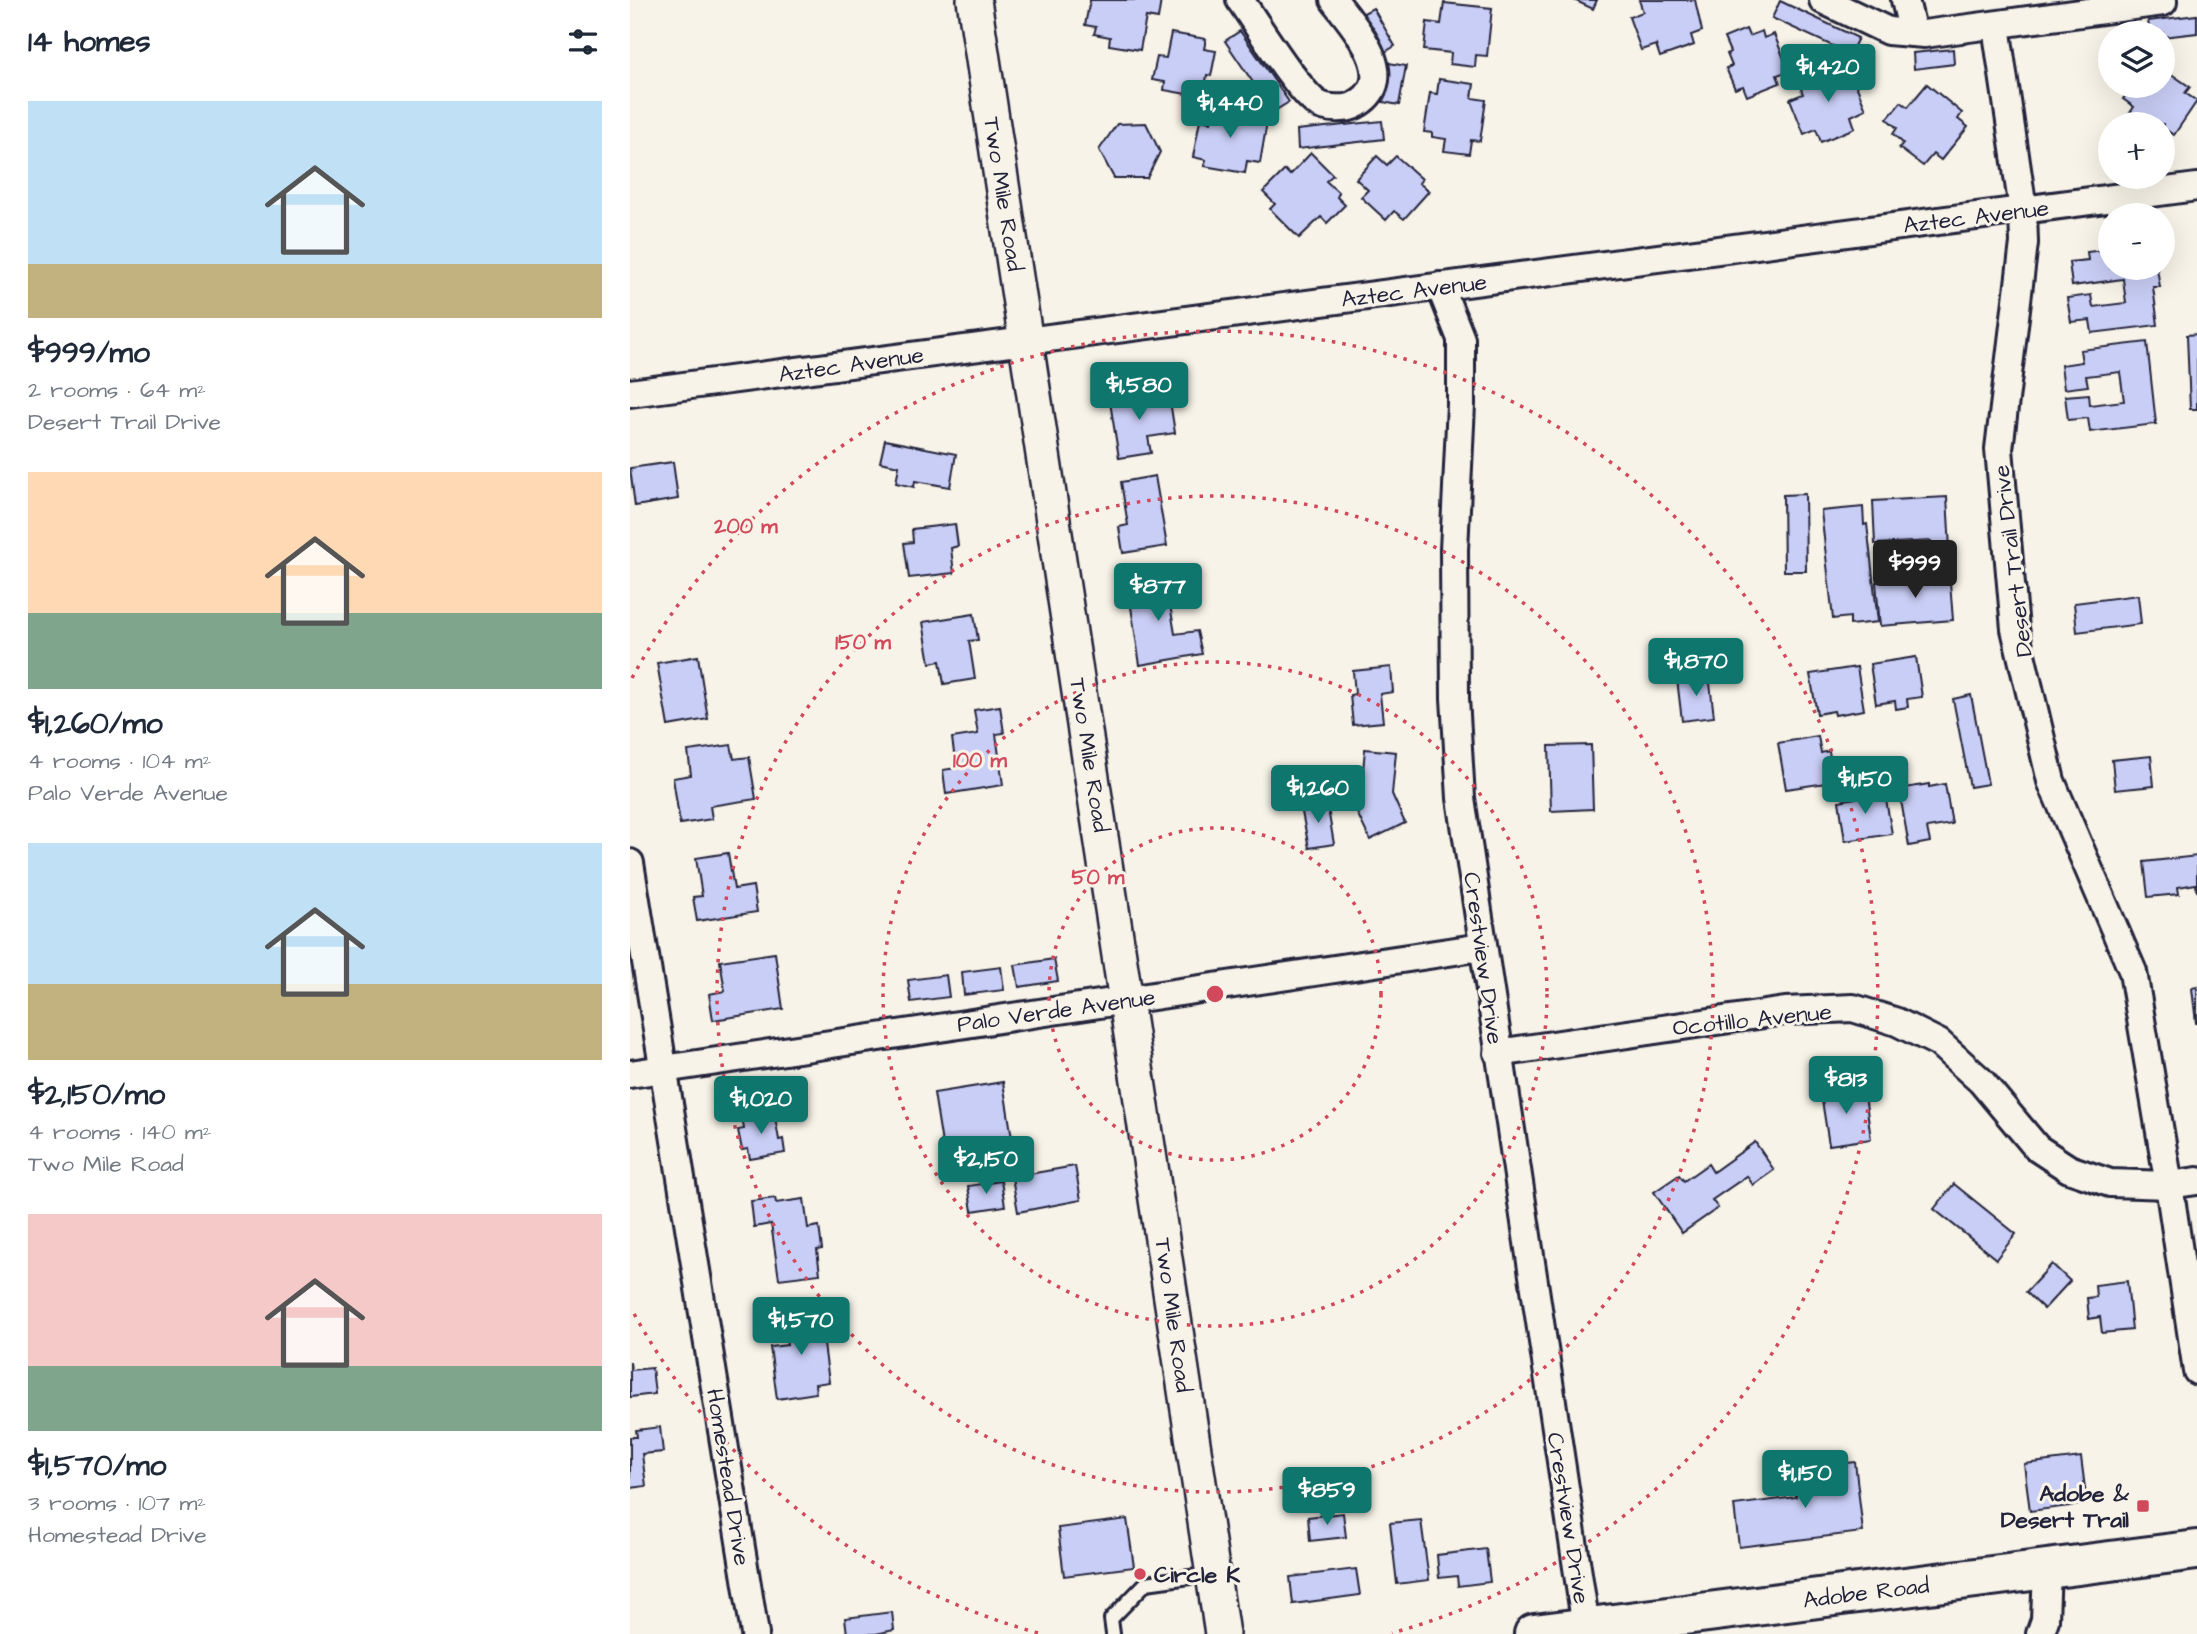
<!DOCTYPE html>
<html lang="en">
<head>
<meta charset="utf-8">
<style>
	:root { --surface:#fff; --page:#f2f2f3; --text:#1f2937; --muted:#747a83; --accent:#0f766e }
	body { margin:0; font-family:"Architects Daughter",sans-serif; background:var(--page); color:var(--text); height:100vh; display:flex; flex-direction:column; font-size:26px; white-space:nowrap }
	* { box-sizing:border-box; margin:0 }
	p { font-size:23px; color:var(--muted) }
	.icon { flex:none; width:38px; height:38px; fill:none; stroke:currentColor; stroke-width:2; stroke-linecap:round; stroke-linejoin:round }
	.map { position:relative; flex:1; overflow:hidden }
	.drawer { display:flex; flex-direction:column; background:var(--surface); width:630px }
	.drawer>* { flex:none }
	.tools { position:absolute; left:1468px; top:21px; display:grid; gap:14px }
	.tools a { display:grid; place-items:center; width:77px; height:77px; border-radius:50%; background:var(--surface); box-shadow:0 7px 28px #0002; font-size:35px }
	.price { position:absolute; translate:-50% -60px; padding:0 16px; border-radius:7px; background:var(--accent); color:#fff; font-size:23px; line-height:46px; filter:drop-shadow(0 2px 4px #0008) }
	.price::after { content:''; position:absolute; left:50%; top:42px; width:21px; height:16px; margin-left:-10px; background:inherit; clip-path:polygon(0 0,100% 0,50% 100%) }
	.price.current { background:#222; color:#fff }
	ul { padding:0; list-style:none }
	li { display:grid; align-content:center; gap:14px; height:371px; padding:0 28px }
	li span { display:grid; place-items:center; height:217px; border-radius:0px; color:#555 }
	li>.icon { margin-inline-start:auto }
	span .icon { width:126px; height:126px; fill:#fffc; stroke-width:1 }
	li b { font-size:30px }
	h2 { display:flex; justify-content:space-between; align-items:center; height:84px; padding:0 28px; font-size:30px }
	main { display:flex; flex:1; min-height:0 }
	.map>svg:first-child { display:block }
</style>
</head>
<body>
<main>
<section class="drawer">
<h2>14 homes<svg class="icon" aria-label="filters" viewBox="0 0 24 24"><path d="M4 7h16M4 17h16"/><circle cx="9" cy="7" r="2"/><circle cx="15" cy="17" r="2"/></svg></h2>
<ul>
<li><span style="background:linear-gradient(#bfe0f5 75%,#c2b280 0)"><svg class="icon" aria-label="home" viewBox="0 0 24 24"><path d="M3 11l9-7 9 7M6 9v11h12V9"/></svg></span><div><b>$999/mo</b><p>2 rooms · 64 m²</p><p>Desert Trail Drive</p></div></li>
<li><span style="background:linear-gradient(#ffd9b3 65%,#7fa58c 0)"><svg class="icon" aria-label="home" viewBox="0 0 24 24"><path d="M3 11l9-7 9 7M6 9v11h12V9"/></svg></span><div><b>$1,260/mo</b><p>4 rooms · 104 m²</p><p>Palo Verde Avenue</p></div></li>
<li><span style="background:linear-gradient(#bfe0f5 65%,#c2b280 0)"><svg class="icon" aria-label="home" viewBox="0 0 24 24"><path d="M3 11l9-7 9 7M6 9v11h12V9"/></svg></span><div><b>$2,150/mo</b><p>4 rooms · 140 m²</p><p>Two Mile Road</p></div></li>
<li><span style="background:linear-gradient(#f6c9c9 70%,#7fa58c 0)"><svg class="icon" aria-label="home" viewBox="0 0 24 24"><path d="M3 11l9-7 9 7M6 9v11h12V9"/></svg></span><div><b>$1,570/mo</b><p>3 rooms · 107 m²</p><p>Homestead Drive</p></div></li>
</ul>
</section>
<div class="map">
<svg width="1567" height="1634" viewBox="0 0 1567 1634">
	<rect width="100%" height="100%" fill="#f7f3e8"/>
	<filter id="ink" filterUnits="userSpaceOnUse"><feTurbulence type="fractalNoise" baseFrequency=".0143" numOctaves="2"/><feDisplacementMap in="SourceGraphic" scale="14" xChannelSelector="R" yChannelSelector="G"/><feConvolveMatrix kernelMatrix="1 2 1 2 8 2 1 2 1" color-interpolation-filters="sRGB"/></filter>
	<g filter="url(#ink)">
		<g fill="#c9cef6" stroke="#22223b" stroke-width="2">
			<path d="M460,0H531L528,19L516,17L510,50L479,45L480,37L464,34L466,27L455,25Z"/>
			<path d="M944,0H967L963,9Z"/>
			<path d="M1009,0H1065L1072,31L1061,35L1064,45L1030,57L1026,45L1011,50L999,17L1013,12Z"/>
			<path d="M1150,1L1228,38L1220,54L1142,18Z"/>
			<path d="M814,3L862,8L857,56L846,55L845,67L820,64L821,53L794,50L797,22L811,24Z"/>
			<path d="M743,8L765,46L750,55L728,16Z"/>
			<path d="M1567,15V33L1533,37V33H1520L1518,21Z"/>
			<path d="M1116,29L1119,36L1132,31L1134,38L1144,34L1159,71L1147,75L1150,83L1117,96L1113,86L1105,89L1096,68L1102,66L1097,54L1100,52L1094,38Z"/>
			<path d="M610,31L659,102L643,112L595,41Z"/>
			<path d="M541,33L576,39L574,49L586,51L581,76L577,75L575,87L570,86L568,96L534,90L535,82L522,80L527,57L536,58Z"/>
			<path d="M1323,49L1324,64L1284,69L1283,53Z"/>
			<path d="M1533,55L1540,60L1534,69L1560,87L1555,93L1567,101L1544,135L1533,128V124H1508L1497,117L1504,107L1493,99L1502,86H1533Z"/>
			<path d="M759,63L776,66L769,105L753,102Z"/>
			<path d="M1206,70L1209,78L1221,73L1236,109L1221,116L1225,128L1191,142L1186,129L1174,134L1160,99L1173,94L1168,81L1190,72L1192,76Z"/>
			<path d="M809,79L844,84L842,98L856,100L850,141L841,140L839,154L814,151L816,139L802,137V133L794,132L800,93L807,94Z"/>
			<path d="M1297,84L1332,113L1328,119L1338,127L1311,160L1303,154L1293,166L1269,148L1273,143L1263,134L1267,128L1257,119L1271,102L1278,107Z"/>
			<path d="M585,103L606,107L605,113L637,122L630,163L617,161L615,173L574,166L576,160L563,157L570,120L581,122Z"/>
			<path d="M752,121L754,139L668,149L667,130Z"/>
			<path d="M516,123L530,152L517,178H484L469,150L487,124Z"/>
			<path d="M681,153L703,175L696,181L709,193L707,197L715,205L697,223L691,217L669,238L640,209L645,204L633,192L655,170L660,175Z"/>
			<path d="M747,156L757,165L766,156L792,179L789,183L799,191L774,219L764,211L756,220L731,197L738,190L726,179Z"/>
			<path d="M1480,249V268H1527L1530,287H1523L1528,325L1462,333L1460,320L1441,322L1437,298L1461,295L1463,307L1496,303L1493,279L1442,286L1439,262L1458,260L1457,252Z"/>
			<path d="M1567,334V409H1560L1557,335Z"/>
			<path d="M1517,342L1526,424L1460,432L1458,418L1438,420L1435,396L1459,394L1460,405L1494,401L1490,372L1456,376L1458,386L1434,389L1431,365L1452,362L1450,350Z"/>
			<path d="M517,389L520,405L540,401L545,433L518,437L521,453L489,458L479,396Z"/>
			<path d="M255,440L326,454L320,487L285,481L284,487L266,483L269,466L250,462Z"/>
			<path d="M43,462L48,499L5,506L0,468Z"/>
			<path d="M525,476L537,546L493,553L489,527L498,525L491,482Z"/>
			<path d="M1175,494L1176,571H1154L1153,495Z"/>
			<path d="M1317,497L1320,549L1301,550V541L1245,544L1243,501Z"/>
			<path d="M1233,507L1234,525L1237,524L1248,622L1220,625V617L1203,619L1191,511Z"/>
			<path d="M325,524L328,546L321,548L324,573L279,578L274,543L283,542L282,529Z"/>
			<path d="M1319,570L1323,620L1250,626L1246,582L1304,577L1303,572Z"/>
			<path d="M535,575L545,634L567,631L572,654L510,665L497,581Z"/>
			<path d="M1508,595L1511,624L1447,632L1444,603Z"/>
			<path d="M344,614L348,640L339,641L345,679L314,684L310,661L300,663L293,622Z"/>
			<path d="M68,656L78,719L38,726L27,663Z"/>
			<path d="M1286,657L1292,697L1277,699L1278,707L1266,709L1265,701L1246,704L1240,664Z"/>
			<path d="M761,667L763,692L750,694L753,722L723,725L720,695L725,694L723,671Z"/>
			<path d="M1227,667L1234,710L1205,715L1204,711L1187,714L1180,674Z"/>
			<path d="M1079,675L1084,717L1052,721L1047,679Z"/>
			<path d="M1341,695L1358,784L1340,787L1323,699Z"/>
			<path d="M370,706L374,733L366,734L373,785L316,794L313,770L326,768L322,738L348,734L344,710Z"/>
			<path d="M1188,736L1191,753L1199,751L1201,764L1193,765L1196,783L1156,789L1148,743Z"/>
			<path d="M101,745L104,759L119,757L126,799L80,806L82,819L50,824L43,778L61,775L58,751Z"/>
			<path d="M961,745L963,809L921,811L919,746Z"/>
			<path d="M735,749L766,752L762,794L775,823L740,840L720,798L731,793Z"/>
			<path d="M1521,756L1524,786L1485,790L1482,760Z"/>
			<path d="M1299,784V787L1315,784L1322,824L1297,828L1300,842L1279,846L1269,789Z"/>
			<path d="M1239,788L1240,796L1255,794L1262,834L1215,841L1209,801L1226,798L1225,791Z"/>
			<path d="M697,803L704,844L679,848L671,807Z"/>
			<path d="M98,853L104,889L123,886L127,912L67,921L63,897L72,896L66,858Z"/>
			<path d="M1567,856V892L1566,884L1548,887L1549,894L1518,897L1514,862Z"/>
			<path d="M145,953L153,1009L83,1020L79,994L95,991L90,961Z"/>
			<path d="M424,959L428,981L389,987L385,965Z"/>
			<path d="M371,967L374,990L334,995L332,972Z"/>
			<path d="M316,975L319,997L281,1002L278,980Z"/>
			<path d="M1567,987V1023H1566L1562,988Z"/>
			<path d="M373,1082L385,1157L316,1169L304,1093Z"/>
			<path d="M1234,1088L1241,1139L1199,1145L1191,1094Z"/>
			<path d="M144,1111L149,1140L153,1139L155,1153L120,1159L118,1149L112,1150L108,1130L114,1129L112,1116Z"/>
			<path d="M1125,1142L1144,1170L1123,1185L1117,1176L1082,1200L1088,1208L1052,1233L1024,1192L1049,1175L1054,1181L1078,1164L1083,1172Z"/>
			<path d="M445,1166L451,1200L388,1212L382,1177Z"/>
			<path d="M371,1181L375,1206L342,1211L338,1186Z"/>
			<path d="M1324,1184L1386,1234L1366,1259L1304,1209Z"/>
			<path d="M145,1198L146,1203L174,1199L178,1228L189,1226L192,1249L187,1250L190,1274L149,1279L141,1224L124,1227L121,1201Z"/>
			<path d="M1422,1264L1440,1281L1414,1309L1396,1292Z"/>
			<path d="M1497,1281L1502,1330L1472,1333L1470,1317L1459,1319L1457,1298L1466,1297L1465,1285Z"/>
			<path d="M189,1307L199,1382L185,1384L186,1393L147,1399L140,1347L157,1345L155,1325L166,1324L164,1310Z"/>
			<path d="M0,1362L1,1370L22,1368L25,1394L0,1397Z"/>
			<path d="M30,1427L33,1452L12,1454L16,1486L0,1488V1437H7L6,1430Z"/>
			<path d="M1451,1457L1457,1504L1400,1511L1394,1464Z"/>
			<path d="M1225,1462L1233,1532L1109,1547L1104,1505L1166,1497L1164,1477L1194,1474L1193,1466Z"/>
			<path d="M713,1513L716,1537L680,1541L678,1517Z"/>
			<path d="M497,1519L504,1567L434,1576L428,1528Z"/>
			<path d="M791,1520L799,1580L767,1584L760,1523Z"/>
			<path d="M856,1549L860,1582L828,1586L827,1576L809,1578L807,1555Z"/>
			<path d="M726,1569L730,1595L663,1604L660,1577Z"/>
			<path d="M262,1612L264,1630L246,1634H217L215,1618Z"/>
		</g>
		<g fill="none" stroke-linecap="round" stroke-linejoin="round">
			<g stroke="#22223b" stroke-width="18">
				<path id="service" d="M483,1634L481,1619L516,1583L582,1574"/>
			</g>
			<g stroke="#22223b" stroke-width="32">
				<g id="minor">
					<path d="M610,0C625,21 669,93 688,104C697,109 716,110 725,105C773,79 724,27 704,0"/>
					<path d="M1193,0L1258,31L1294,34L1533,2V0"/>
					<path d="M1275,0L1283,33"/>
					<path d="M1366,26L1393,210L1394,243L1369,449L1385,629L1421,781L1503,972L1539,1185L1567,1371"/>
					<path d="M810,286L831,339V404L824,550L825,698L831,798L956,1627"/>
					<path d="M0,393L1567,187"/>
					<path d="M0,863L125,1634"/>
					<path d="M868,1053L1155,1011L1223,1008L1267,1022L1309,1043L1351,1081L1407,1148L1439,1169L1480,1183L1539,1185L1567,1181"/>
					<path d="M0,1074L852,947"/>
					<path d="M1410,1634L1415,1620L1417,1569"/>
				</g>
			</g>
			<g stroke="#22223b" stroke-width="38">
				<path id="tertiary" d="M344,0L592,1634"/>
			</g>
			<g stroke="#22223b" stroke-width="44">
				<path id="primary" d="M904,1634L1567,1550"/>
			</g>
			<use href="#service" stroke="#f7f3e8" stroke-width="12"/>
			<use href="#minor" stroke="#f7f3e8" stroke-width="26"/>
			<use href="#tertiary" stroke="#f7f3e8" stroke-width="33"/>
			<use href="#primary" stroke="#f7f3e8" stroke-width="38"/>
		</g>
	</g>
	<g fill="none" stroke="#d1495b" stroke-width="3.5" stroke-dasharray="3.5 7">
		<circle cx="585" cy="994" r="166"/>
		<circle cx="585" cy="994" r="332"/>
		<circle cx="585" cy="994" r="498"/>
		<path d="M408 1633A663 663 0 0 1 2 1310M2 678A663 663 0 1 1 762 1633"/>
	</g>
	<g fill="#d1495b" stroke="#f7f3e8" stroke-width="2.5">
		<rect x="1506" y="1499" width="14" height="14" rx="3.5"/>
		<circle cx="510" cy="1574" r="7"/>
	</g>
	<g text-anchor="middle" stroke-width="6" stroke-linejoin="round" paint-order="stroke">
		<g font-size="23" fill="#22223b" stroke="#f7f3e8">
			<text transform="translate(374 194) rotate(81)" y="8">Two Mile Road</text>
			<text transform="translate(1346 216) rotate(-7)" y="8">Aztec Avenue</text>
			<text transform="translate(784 290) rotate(-7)" y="8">Aztec Avenue</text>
			<text transform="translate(221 364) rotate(-8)" y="8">Aztec Avenue</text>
			<text transform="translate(1382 561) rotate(-97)" y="8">Desert Trail Drive</text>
			<text transform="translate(460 755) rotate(81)" y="8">Two Mile Road</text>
			<text transform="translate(854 958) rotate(82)" y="8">Crestview Drive</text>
			<text transform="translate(426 1010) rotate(-8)" y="8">Palo Verde Avenue</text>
			<text transform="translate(1122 1019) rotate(-6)" y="8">Ocotillo Avenue</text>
			<text transform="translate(544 1315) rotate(82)" y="8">Two Mile Road</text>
			<text transform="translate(99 1477) rotate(81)" y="8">Homestead Drive</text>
			<text transform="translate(939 1518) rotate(81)" y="8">Crestview Drive</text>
			<text transform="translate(1236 1592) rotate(-7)" y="8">Adobe Road</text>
		</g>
		<g font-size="23" font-weight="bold" fill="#22223b" stroke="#f7f3e8" text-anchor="end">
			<text x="1499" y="1501">Adobe &amp;<tspan x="1499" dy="26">Desert Trail</tspan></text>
			<text x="524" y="1582" text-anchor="start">Circle K</text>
		</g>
	</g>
	<circle cx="585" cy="994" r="10" fill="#d1495b" stroke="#f7f3e8" stroke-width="3.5"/>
	<g font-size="21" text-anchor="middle" font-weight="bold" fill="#d1495b" stroke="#f7f3e8" stroke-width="6" stroke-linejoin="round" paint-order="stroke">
		<text x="116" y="533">200 m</text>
		<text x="233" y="649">150 m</text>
		<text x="350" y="767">100 m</text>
		<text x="468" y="884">50 m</text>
	</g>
</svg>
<div class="tools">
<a><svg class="icon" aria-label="layers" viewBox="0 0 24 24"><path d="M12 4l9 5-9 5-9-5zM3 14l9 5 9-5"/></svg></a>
<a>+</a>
<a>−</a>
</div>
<b class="price" style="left:1198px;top:104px">$1,420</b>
<b class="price" style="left:600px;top:140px">$1,440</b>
<b class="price" style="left:509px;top:422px">$1,580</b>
<b class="price current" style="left:1285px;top:600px">$999</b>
<b class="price" style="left:528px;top:623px">$877</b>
<b class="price" style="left:1066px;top:698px">$1,870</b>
<b class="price" style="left:1235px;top:816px">$1,150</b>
<b class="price" style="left:688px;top:825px">$1,260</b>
<b class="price" style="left:1216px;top:1116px">$813</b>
<b class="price" style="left:131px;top:1136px">$1,020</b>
<b class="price" style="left:356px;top:1196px">$2,150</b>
<b class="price" style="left:171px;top:1357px">$1,570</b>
<b class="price" style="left:1175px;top:1510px">$1,150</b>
<b class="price" style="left:697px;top:1527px">$859</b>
</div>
</main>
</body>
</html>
